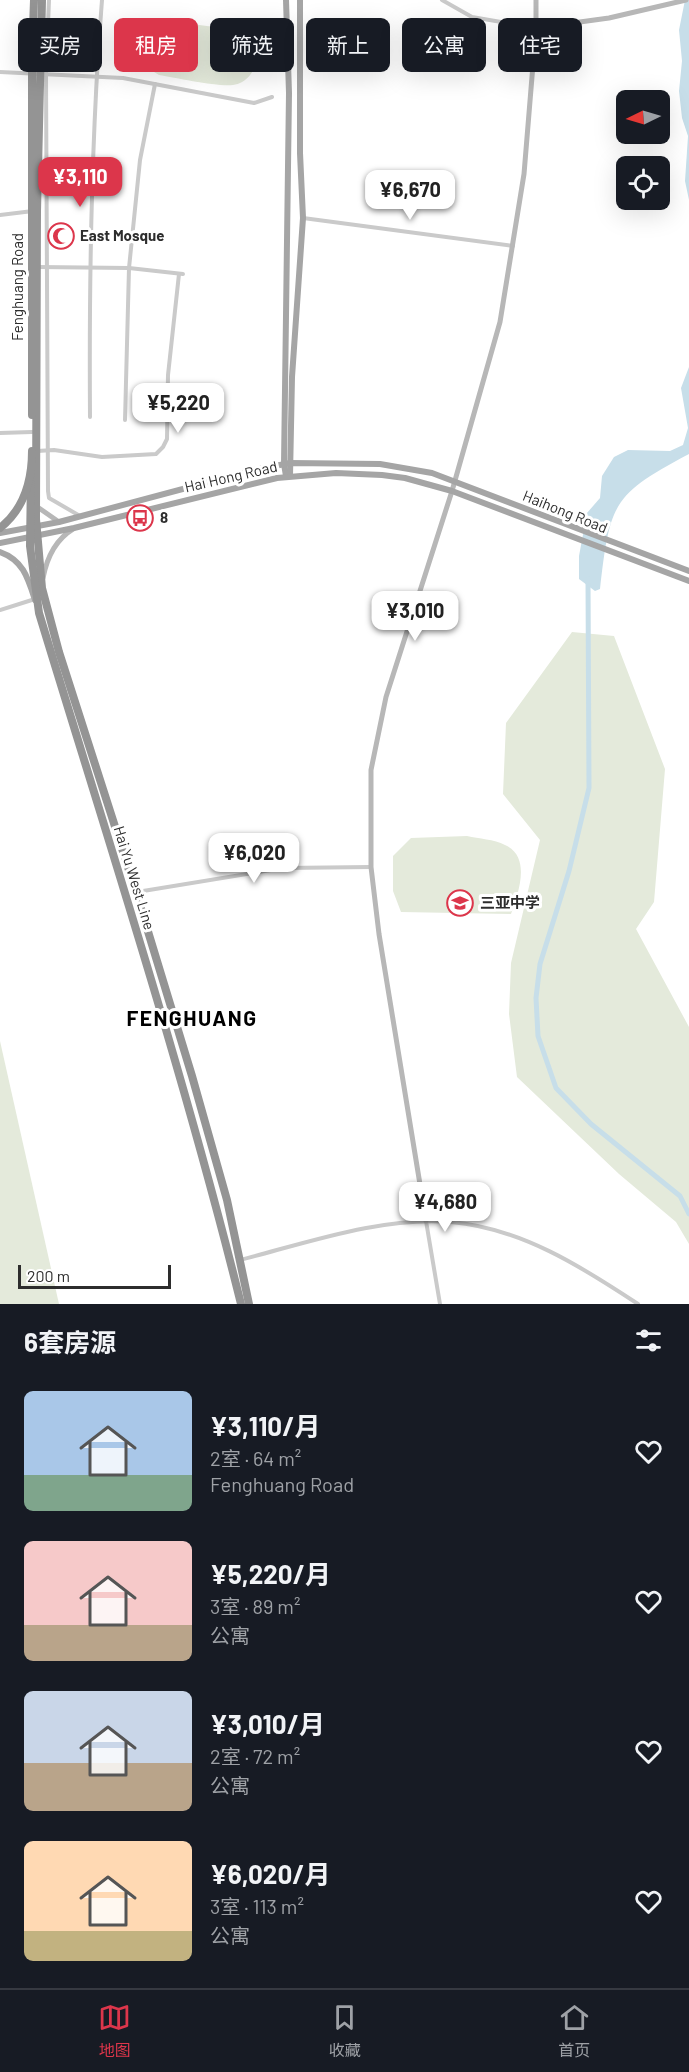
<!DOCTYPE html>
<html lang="zh">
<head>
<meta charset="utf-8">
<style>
	:root { --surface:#171b24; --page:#242831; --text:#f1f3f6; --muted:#9ea1a6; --line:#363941; --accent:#dc364b }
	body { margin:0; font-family:Barlow,"Noto Sans SC",sans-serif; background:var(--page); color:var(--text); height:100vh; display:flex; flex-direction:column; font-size:22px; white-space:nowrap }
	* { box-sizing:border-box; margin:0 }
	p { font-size:20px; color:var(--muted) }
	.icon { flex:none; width:33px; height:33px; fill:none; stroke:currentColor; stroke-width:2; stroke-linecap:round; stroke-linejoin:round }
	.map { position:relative; height:1304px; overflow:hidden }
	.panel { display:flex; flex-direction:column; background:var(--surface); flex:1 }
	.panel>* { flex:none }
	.banner { position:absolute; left:18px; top:18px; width:654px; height:54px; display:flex; gap:12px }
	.needle { width:39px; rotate:265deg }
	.tools { position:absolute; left:616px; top:90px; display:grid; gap:12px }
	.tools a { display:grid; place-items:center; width:54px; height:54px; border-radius:9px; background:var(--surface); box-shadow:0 6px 24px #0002; font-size:30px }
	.scale { position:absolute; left:18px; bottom:15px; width:153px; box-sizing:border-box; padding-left:6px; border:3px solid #2d2d2d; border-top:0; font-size:16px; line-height:21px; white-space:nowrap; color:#2d2d2d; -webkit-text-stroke:4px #fff; paint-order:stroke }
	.price { position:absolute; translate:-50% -51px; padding:0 14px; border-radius:12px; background:#fff; color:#222; font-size:20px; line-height:39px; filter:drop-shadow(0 2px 3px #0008) }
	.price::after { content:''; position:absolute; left:50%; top:36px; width:18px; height:14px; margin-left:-9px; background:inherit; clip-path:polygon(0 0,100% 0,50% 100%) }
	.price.on { background:var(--accent); color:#fff }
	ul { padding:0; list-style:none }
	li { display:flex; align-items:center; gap:18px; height:150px; padding:0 24px }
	li span { display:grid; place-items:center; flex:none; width:168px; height:120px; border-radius:9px; color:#555 }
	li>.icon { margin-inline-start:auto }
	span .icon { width:72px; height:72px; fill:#fffc; stroke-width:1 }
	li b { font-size:26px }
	h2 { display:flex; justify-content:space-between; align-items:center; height:72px; padding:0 24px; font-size:26px }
	.tag { padding:0 21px; border-radius:9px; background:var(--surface); box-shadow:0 6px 24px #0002; font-size:21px; line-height:54px }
	.tag.on { background:var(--accent); color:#fff }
	.tab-bar { display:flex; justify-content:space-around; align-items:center; height:84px; border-top:2px solid var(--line); background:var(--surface); font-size:16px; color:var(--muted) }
	.tab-bar a { display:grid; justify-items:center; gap:3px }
	.tab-bar .on { color:var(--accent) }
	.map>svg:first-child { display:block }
</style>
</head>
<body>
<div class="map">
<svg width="689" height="1304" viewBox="0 0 689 1304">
	<rect width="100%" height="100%" fill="#fff"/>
	<g fill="#e4eadb">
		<path d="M168,21L238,30C247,35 255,44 256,55C257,69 248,83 233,85C218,87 177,78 159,75C129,59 131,23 168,21Z"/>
		<path d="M572,632L614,636L665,769L654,902L636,929L689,1027V1244L676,1222L619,1174L517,1077L509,1014L511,963L540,840L503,794L506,723Z"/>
		<path d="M467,836C479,839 494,839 505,845C532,857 518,894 511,914L401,912L393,891V856L411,838Z"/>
		<path d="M0,1041L59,1304H0Z"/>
	</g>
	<g fill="#c7dee9">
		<path d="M685,0H689V200L685,181L688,136L682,118L679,91L682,61L679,30Z"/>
		<path d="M689,367V454C612,495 610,503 600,589L595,591L579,579V556L587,513L600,498L602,476L614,457L628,450L670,451L683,445L688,428L681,388Z"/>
	</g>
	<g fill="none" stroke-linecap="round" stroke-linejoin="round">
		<path stroke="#c7dee9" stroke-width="5" d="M588,579L589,788L569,871L540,964L536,998L538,1036L556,1088L591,1124L680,1196L689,1214"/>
		<g stroke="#cacaca" stroke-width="4">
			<path d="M49,0L46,74L48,491L49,498L80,516"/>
			<path d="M442,0L472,17L536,28"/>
			<path d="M0,72L123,78L254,103L272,97"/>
			<path d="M0,215L33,211"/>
			<path d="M303,218L513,246"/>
			<path d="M38,267L129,268L183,274"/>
			<path d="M90,417C89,278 91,139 102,0"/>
			<path d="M125,420L129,268L140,160L155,84"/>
			<path d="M0,433L32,432"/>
			<path d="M37,451L54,450L102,457L156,454L163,447L167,439L168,375L179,274"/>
			<path d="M0,610L35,599"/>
			<path d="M137,892L283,868L371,867"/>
			<path d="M426,1221L440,1304"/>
			<path d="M240,1260C306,1243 383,1216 451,1222C521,1228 582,1267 638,1304"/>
		</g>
		<g stroke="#b7b7b7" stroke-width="5">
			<path d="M536,0V28"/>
			<path d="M36,506L59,522"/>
			<path d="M43,578C47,557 55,540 73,529"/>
			<path d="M426,1221L379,934L371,867V770L386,697L452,491L500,322L524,174L536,28L609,18L686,0"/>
		</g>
		<g stroke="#a5a5a5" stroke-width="6">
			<path d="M286,0L289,93L284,464L286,476"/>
			<path d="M290,476L292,377L303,218L300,153V0"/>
			<path d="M0,533L59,522L254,470L290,463L380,464L432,473L689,571"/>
			<path d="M0,543L74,528L277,478L336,473L382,475L405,478L452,491L689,581"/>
			<path d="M0,552C23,560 28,578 35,600"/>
		</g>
		<g stroke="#949494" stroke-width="8">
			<path d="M42,0L37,211L36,519L42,588L59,652L136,892L192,1076L227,1200L249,1304"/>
			<path d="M32,415V57L34,0"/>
			<path d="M31,476L30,546L39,613C109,843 183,1071 241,1304"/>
			<path d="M0,528C24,509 32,481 32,451"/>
		</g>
	</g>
	<defs>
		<g id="mosque-ring" transform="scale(1.35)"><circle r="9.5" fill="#fff" stroke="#dc364b" stroke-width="1.5"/><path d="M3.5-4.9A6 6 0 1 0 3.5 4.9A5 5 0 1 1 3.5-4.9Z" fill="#dc364b"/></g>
		<g id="bus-ring" transform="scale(1.35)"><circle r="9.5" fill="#fff" stroke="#dc364b" stroke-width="1.5"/><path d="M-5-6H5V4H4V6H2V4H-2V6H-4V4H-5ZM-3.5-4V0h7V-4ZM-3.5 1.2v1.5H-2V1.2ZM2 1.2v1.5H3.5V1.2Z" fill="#dc364b"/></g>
		<g id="school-ring" transform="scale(1.35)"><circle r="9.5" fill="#fff" stroke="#dc364b" stroke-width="1.5"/><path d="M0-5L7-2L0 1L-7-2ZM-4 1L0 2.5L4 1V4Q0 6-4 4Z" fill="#dc364b"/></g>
	</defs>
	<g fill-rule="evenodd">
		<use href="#mosque-ring" x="61" y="236"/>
		<use href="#bus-ring" x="140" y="518"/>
		<use href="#school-ring" x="460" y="903"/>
	</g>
	<g text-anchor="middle" stroke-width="6" stroke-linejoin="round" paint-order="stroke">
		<g font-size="15" font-weight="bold" fill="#2d2d2d" stroke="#fff" text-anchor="start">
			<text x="80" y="241">East Mosque</text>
			<text x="160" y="523">8</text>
			<text x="480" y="908">三亚中学</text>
		</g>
		<g font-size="15" fill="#2d2d2d" stroke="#fff">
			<text transform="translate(18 287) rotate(-90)" y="5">Fenghuang Road</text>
			<text transform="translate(231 477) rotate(-13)" y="5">Hai Hong Road</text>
			<text transform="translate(565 512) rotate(22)" y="5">Haihong Road</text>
			<text transform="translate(134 878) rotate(73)" y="5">Hai Yu West Line</text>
		</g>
		<g font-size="21" font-weight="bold" letter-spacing="1.5" fill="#000" stroke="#fff">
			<text x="192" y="1026">FENGHUANG</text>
		</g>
	</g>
</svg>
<div class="tools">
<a><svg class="needle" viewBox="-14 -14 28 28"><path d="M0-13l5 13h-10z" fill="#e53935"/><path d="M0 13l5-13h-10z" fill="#9ea1a6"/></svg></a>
<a><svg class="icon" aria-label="locate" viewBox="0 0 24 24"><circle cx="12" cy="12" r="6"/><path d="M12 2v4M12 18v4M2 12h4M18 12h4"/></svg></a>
</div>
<div class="scale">200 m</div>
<b class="price on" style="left:80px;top:208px">¥3,110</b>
<b class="price" style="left:410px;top:221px">¥6,670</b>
<b class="price" style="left:178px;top:434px">¥5,220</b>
<b class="price" style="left:415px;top:642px">¥3,010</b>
<b class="price" style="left:254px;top:884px">¥6,020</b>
<b class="price" style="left:445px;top:1233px">¥4,680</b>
<div class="banner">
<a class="tag">买房</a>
<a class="tag on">租房</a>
<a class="tag">筛选</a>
<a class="tag">新上</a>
<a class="tag">公寓</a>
<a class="tag">住宅</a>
</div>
</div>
<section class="panel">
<h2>6套房源<svg class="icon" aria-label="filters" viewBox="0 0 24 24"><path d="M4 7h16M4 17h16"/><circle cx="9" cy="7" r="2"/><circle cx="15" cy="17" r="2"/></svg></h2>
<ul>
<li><span style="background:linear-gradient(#a9c7e8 70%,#7fa58c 0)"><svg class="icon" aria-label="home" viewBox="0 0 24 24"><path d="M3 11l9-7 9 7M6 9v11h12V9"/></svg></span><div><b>¥3,110/月</b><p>2室 · 64 m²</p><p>Fenghuang Road</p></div><svg class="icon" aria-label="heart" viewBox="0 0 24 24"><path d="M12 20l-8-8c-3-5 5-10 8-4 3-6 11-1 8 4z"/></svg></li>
<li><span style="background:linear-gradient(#f6c9c9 70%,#b9a48a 0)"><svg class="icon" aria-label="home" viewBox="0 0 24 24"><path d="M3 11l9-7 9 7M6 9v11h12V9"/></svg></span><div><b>¥5,220/月</b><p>3室 · 89 m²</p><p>公寓</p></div><svg class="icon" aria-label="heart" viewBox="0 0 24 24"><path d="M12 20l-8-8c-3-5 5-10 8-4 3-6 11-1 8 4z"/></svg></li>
<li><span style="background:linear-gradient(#c9d6e8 60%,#b9a48a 0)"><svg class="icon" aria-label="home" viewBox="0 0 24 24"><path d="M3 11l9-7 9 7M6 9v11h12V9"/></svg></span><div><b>¥3,010/月</b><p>2室 · 72 m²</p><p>公寓</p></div><svg class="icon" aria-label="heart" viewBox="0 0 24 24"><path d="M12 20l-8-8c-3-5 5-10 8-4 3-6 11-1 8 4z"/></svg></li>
<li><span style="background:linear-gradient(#ffd9b3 75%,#c2b280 0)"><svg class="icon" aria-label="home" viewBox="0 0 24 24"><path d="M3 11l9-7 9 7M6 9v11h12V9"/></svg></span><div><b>¥6,020/月</b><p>3室 · 113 m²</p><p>公寓</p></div><svg class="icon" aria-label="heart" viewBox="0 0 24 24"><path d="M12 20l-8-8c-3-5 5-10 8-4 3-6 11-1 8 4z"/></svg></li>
</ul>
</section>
<nav class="tab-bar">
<a class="on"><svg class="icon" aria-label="map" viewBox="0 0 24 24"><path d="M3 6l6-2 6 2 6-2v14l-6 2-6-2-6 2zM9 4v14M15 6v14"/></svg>地图</a>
<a><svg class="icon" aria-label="saved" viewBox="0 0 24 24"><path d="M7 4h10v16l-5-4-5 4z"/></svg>收藏</a>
<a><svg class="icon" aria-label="home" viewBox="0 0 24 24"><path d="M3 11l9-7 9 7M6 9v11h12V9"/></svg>首页</a>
</nav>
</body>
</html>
